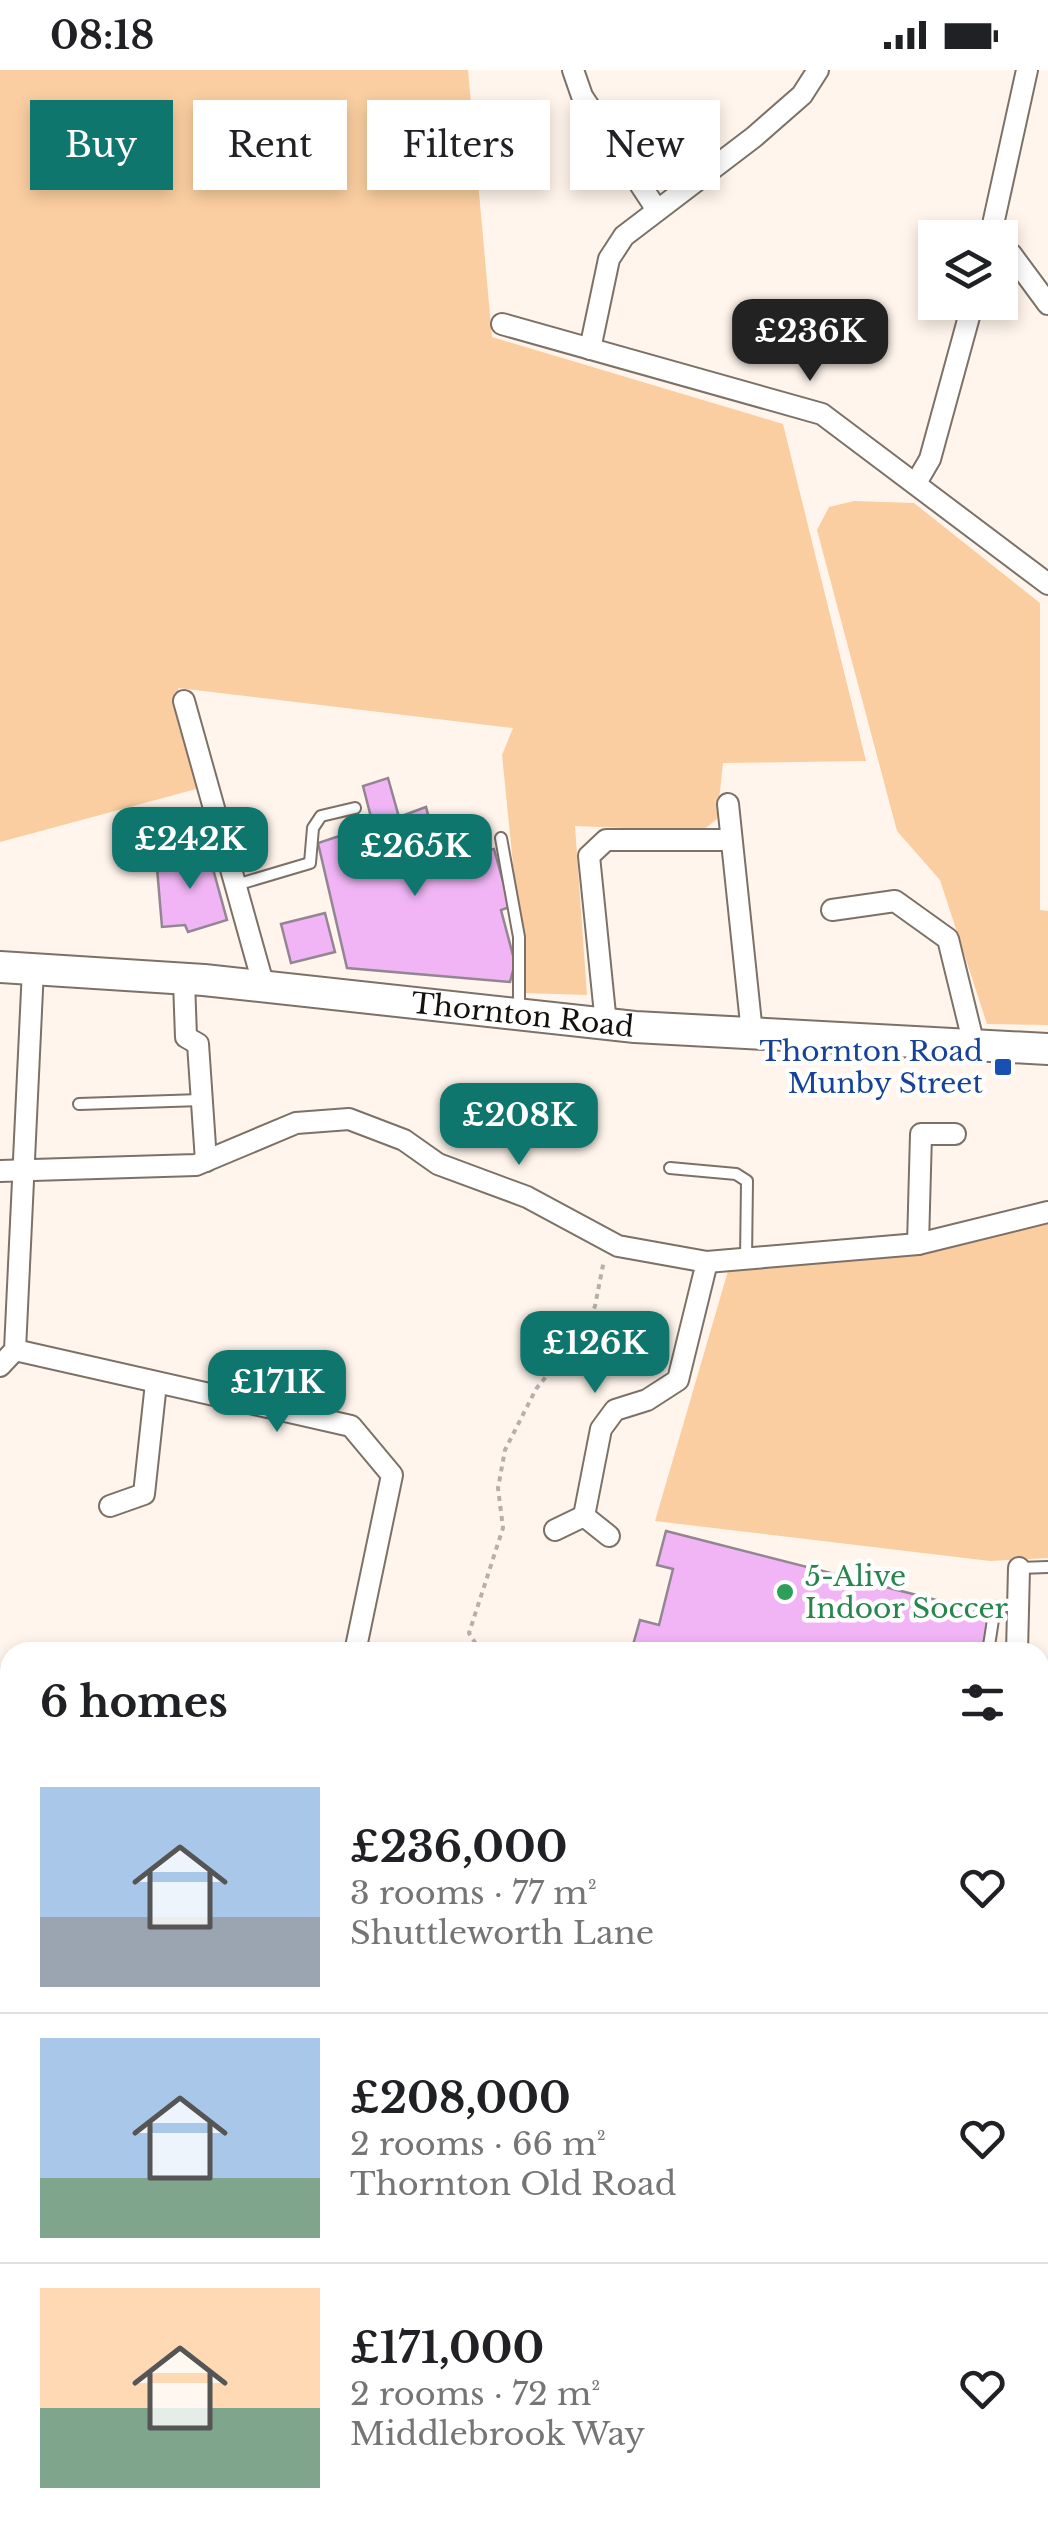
<!DOCTYPE html>
<html lang="en">
<head>
<meta charset="utf-8">
<style>
	:root { --surface:#fff; --page:#f2f2f2; --text:#202124; --muted:#757577; --line:#e0e0e0; --accent:#0f766e }
	body { margin:0; font-family:"Libre Baskerville",serif; background:var(--page); color:var(--text); height:100vh; display:flex; flex-direction:column; font-size:38px; white-space:nowrap }
	* { box-sizing:border-box; margin:0 }
	p { font-size:32px; color:var(--muted) }
	.icon { flex:none; width:55px; height:55px; fill:none; stroke:currentColor; stroke-width:2; stroke-linecap:round; stroke-linejoin:round }
	.map { position:relative; flex:1; overflow:hidden }
	.sheet { position:absolute; left:0px; top:1572px; width:1050px; height:892px; display:flex; flex-direction:column; background:var(--surface); border-radius:30px 30px 0 0; box-shadow:0 5px 15px #0003 }
	.sheet>* { flex:none }
	.top-card { position:absolute; left:30px; top:30px; width:990px; height:90px; display:flex; gap:20px }
	.buttons { position:absolute; left:918px; top:150px; display:grid; gap:20px }
	.buttons a { display:grid; place-items:center; width:100px; height:100px; border-radius:0px; background:var(--surface); box-shadow:0 5px 15px #0003; font-size:50px }
	.price { position:absolute; translate:-50% -85px; padding:0 22px; border-radius:20px; background:var(--accent); color:#fff; font-size:32px; line-height:65px; filter:drop-shadow(0 2px 5px #0008) }
	.price::after { content:''; position:absolute; left:50%; top:60px; width:30px; height:22px; margin-left:-15px; background:inherit; clip-path:polygon(0 0,100% 0,50% 100%) }
	.price.selected { background:#222; color:#fff }
	ul { padding:0; list-style:none }
	li { display:flex; align-items:center; gap:30px; height:250px; padding:0 40px }
	li+li { border-top:2px solid var(--line) }
	li span { display:grid; place-items:center; flex:none; width:280px; height:200px; border-radius:0px; color:#555 }
	li>.icon { margin-inline-start:auto }
	span .icon { width:120px; height:120px; fill:#fffc; stroke-width:1 }
	li b { font-size:42px }
	h2 { display:flex; justify-content:space-between; align-items:center; height:120px; padding:0 40px; font-size:42px }
	.pill { padding:0 35px; border-radius:0px; background:var(--surface); box-shadow:0 5px 15px #0003; font-size:35px; line-height:90px }
	.pill.selected { background:var(--accent); color:#fff }
	.status { display:flex; justify-content:space-between; align-items:center; height:70px; padding:0 50px; background:var(--surface); direction:ltr }
	.status svg { height:28px; fill:currentColor }
	.map>svg:first-child { display:block }
</style>
</head>
<body>
<div class="status"><b>08:18</b><svg viewBox="0 0 49 12"><path d="M0 12V9h3v3zM5 12V6h3v6zM10 12V3h3v9zM15 12V0h3v12zM26 1h20v11H26zM47 4h2v5h-2z"/></svg></div>
<div class="map">
<svg width="1048" height="2463" viewBox="0 0 1048 2463">
	<rect width="100%" height="100%" fill="#fff5ec"/>
	<g fill="#facea0">
		<path d="M0,0H468L492,267L783,354L866,691L723,693L717,749L702,761L575,756L587,925L526,923L502,685L513,658L178,618L200,718L0,772Z"/>
		<path d="M854,431L914,433L1040,533V840L1048,841V955L987,954L940,810L897,761L817,460L829,437Z"/>
		<path d="M1048,1153V1488L990,1491L655,1451L728,1201L906,1186Z"/>
	</g>
	<g fill="none" stroke-linecap="round" stroke-linejoin="round">
		<g stroke="#73e3ff" stroke-width="6">
			<path d="M0,1951H10"/>
			<path d="M1040,1955H1048"/>
			<path d="M692,2463L693,2455"/>
		</g>
	</g>
	<g fill="#f1b5f5" stroke="#918691" stroke-width="2.5">
		<path d="M388,708L399,747L426,737L440,790L494,779L510,837L501,840L515,893L510,912L347,898L318,773L373,755L363,716Z"/>
		<path d="M207,777L227,850L188,862L185,855L162,857L157,798L171,800L169,789Z"/>
		<path d="M325,843L335,882L291,893L281,854Z"/>
		<path d="M666,1461L991,1544L981,1582H631L640,1550L659,1555L673,1499L657,1495Z"/>
		<path d="M1040,1873L1048,1875V1910L1040,1908Z"/>
	</g>
	<g fill="none" stroke-linecap="round" stroke-linejoin="round">
		<g stroke="#7c7167" stroke-width="14">
			<g id="service">
				<path d="M501,768L519,867V939"/>
				<path d="M236,815L310,793L313,758L321,746L355,738"/>
				<path d="M79,1034L201,1030"/>
				<path d="M670,1098L736,1104L747,1111L746,1190"/>
				<path d="M1019,1498L1048,1497"/>
				<path d="M988,1582L995,1537L1018,1535"/>
				<path d="M1040,1918L1048,1916"/>
				<path d="M0,2001L10,1999"/>
			</g>
		</g>
		<g stroke="#7c7167" stroke-width="24">
			<g id="minor">
				<path d="M573,0L582,26L657,140"/>
				<path d="M990,168L1027,0"/>
				<path d="M1000,178L1011,184L1048,234"/>
				<path d="M502,254L822,344L1048,514"/>
				<path d="M590,279L609,189L624,166L754,67L802,25L818,0"/>
				<path d="M916,413L930,389L973,232"/>
				<path d="M184,631L264,917"/>
				<path d="M728,734L752,963"/>
				<path d="M832,840L895,831L948,869L974,975"/>
				<path d="M184,911L186,967L198,974L206,1091"/>
				<path d="M606,954L589,786L606,770H730"/>
				<path d="M0,1101L196,1095L296,1053L349,1049L404,1070L438,1094L527,1127L618,1176L707,1192L918,1174L1048,1142"/>
				<path d="M918,1174L921,1064H955"/>
				<path d="M15,1280L351,1356L392,1405L355,1582"/>
				<path d="M0,1296L15,1280L33,899"/>
				<path d="M110,1436L144,1424L156,1313"/>
				<path d="M555,1460L584,1446"/>
				<path d="M609,1466L584,1446L601,1359L615,1340L647,1330L678,1310L707,1192"/>
				<path d="M1017,1582L1019,1498"/>
				<path d="M0,1640H10"/>
				<path d="M1040,1755L1048,1757"/>
				<path d="M1040,2268L1048,2265"/>
				<path d="M1040,2402L1048,2412"/>
				<path d="M874,2463L876,2455"/>
			</g>
		</g>
		<g stroke="#7c7167" stroke-width="34">
			<g id="secondary">
				<path id="s1" d="M0,897L204,910L635,957L1048,979"/>
			</g>
		</g>
		<g stroke="#b8b0a8" stroke-width="4" stroke-dasharray="5 5" stroke-linecap="butt">
			<path d="M481,1582L469,1563L503,1458L498,1418L505,1380L536,1319L585,1259L595,1236L604,1190"/>
			<path d="M1040,2155L1048,2154"/>
			<path d="M0,2246L10,2235"/>
			<path d="M0,2249L10,2246"/>
			<path d="M133,2455L134,2463"/>
		</g>
		<use href="#service" stroke="#fff" stroke-width="10"/>
		<use href="#minor" stroke="#fff" stroke-width="20"/>
		<use href="#secondary" stroke="#fff" stroke-width="30"/>
	</g>
	<rect fill="#1a4fb4" stroke="#fff" stroke-width="4" x="993" y="987" width="20" height="20" rx="5"/>
	<circle fill="#2e9e5b" stroke="#fff" stroke-width="4" cx="785" cy="1522" r="10"/>
	<g text-anchor="middle" stroke-width="9" stroke-linejoin="round" paint-order="stroke">
		<g font-size="28" fill="#14100c" stroke="#fff">
			<text dy="10" stroke="none"><textPath href="#s1" startOffset="525">Thornton Road</textPath></text>
		</g>
		<g font-size="28" fill="#164399" stroke="#fff" text-anchor="end">
			<text x="983" y="991">Thornton Road<tspan x="983" dy="32">Munby Street</tspan></text>
		</g>
		<g font-size="28" fill="#27864d" stroke="#fff" text-anchor="start">
			<text x="805" y="1516">5-Alive<tspan x="805" dy="32">Indoor Soccer</tspan></text>
		</g>
	</g>
</svg>
<div class="buttons">
<a><svg class="icon" aria-label="layers" viewBox="0 0 24 24"><path d="M12 4l9 5-9 5-9-5zM3 14l9 5 9-5"/></svg></a>
</div>
<b class="price selected" style="left:810px;top:314px">£236K</b>
<b class="price" style="left:190px;top:822px">£242K</b>
<b class="price" style="left:415px;top:829px">£265K</b>
<b class="price" style="left:519px;top:1098px">£208K</b>
<b class="price" style="left:595px;top:1326px">£126K</b>
<b class="price" style="left:277px;top:1365px">£171K</b>
<div class="top-card">
<a class="pill selected">Buy</a>
<a class="pill">Rent</a>
<a class="pill">Filters</a>
<a class="pill">New</a>
</div>
<section class="sheet">
<h2>6 homes<svg class="icon" aria-label="filters" viewBox="0 0 24 24"><path d="M4 7h16M4 17h16"/><circle cx="9" cy="7" r="2"/><circle cx="15" cy="17" r="2"/></svg></h2>
<ul>
<li><span style="background:linear-gradient(#a9c7e8 65%,#9aa5b1 0)"><svg class="icon" aria-label="home" viewBox="0 0 24 24"><path d="M3 11l9-7 9 7M6 9v11h12V9"/></svg></span><div><b>£236,000</b><p>3 rooms · 77 m²</p><p>Shuttleworth Lane</p></div><svg class="icon" aria-label="heart" viewBox="0 0 24 24"><path d="M12 20l-8-8c-3-5 5-10 8-4 3-6 11-1 8 4z"/></svg></li>
<li><span style="background:linear-gradient(#a9c7e8 70%,#7fa58c 0)"><svg class="icon" aria-label="home" viewBox="0 0 24 24"><path d="M3 11l9-7 9 7M6 9v11h12V9"/></svg></span><div><b>£208,000</b><p>2 rooms · 66 m²</p><p>Thornton Old Road</p></div><svg class="icon" aria-label="heart" viewBox="0 0 24 24"><path d="M12 20l-8-8c-3-5 5-10 8-4 3-6 11-1 8 4z"/></svg></li>
<li><span style="background:linear-gradient(#ffd9b3 60%,#7fa58c 0)"><svg class="icon" aria-label="home" viewBox="0 0 24 24"><path d="M3 11l9-7 9 7M6 9v11h12V9"/></svg></span><div><b>£171,000</b><p>2 rooms · 72 m²</p><p>Middlebrook Way</p></div><svg class="icon" aria-label="heart" viewBox="0 0 24 24"><path d="M12 20l-8-8c-3-5 5-10 8-4 3-6 11-1 8 4z"/></svg></li>
</ul>
</section>
</div>
</body>
</html>
